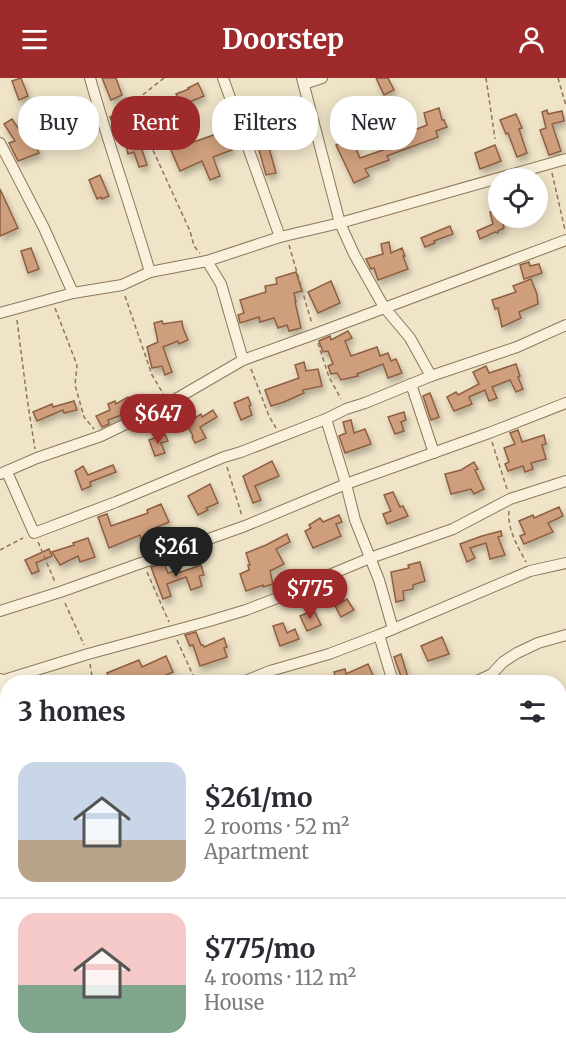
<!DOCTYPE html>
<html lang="en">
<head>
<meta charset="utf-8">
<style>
	:root { --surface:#fff; --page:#f7f7f7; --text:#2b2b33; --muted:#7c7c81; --line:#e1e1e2; --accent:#9e2a2b }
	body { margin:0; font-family:Merriweather,serif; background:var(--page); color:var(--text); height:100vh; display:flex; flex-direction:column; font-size:22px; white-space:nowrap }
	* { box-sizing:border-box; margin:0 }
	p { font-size:20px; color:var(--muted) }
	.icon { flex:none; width:33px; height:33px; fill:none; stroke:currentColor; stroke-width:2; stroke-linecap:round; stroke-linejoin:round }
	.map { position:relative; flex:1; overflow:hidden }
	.panel { position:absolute; left:0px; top:597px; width:567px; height:384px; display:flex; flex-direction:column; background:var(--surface); border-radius:24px 24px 0 0; box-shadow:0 3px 15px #0003 }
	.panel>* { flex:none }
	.banner { position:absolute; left:18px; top:18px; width:531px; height:54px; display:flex; gap:12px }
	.controls { position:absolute; left:488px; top:90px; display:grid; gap:12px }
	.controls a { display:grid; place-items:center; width:60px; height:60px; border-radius:50%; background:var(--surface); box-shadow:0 3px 15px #0003; font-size:30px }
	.price { position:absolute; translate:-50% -51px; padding:0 14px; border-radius:21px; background:var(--accent); color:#fff; font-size:20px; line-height:39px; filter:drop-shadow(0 2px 3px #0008) }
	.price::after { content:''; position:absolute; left:50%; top:36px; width:18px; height:14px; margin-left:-9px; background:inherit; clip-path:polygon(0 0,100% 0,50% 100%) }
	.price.current { background:#222; color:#fff }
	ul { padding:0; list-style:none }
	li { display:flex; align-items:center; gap:18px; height:150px; padding:0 18px }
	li+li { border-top:2px solid var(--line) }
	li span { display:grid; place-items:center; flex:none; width:168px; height:120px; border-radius:18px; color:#555 }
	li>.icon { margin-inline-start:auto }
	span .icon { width:72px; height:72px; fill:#fffc; stroke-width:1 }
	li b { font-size:26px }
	h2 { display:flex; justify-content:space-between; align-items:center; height:72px; padding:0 18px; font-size:26px }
	.chip { padding:0 21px; border-radius:24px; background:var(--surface); box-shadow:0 3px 15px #0003; font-size:21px; line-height:54px }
	.chip.current { background:var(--accent); color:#fff }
	header { display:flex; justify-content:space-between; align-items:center; height:78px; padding:0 18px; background:var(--accent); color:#fff; font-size:27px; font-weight:700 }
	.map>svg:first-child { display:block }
</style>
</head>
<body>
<header><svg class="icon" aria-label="menu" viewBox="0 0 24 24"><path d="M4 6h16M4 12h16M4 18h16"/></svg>Doorstep<svg class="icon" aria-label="person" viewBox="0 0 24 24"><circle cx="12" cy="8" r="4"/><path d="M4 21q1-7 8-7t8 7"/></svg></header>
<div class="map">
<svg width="566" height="981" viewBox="0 0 566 981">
	<defs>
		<filter id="shadow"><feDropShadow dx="2.5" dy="4.5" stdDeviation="3" flood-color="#0004"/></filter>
	</defs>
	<rect width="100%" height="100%" fill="#f0e4c8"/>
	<g fill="#cf9f7d" stroke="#8d5f41" stroke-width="1.5" filter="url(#shadow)">
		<path d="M21,0L28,18L19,22L12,3Z"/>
		<path d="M102,0H116L122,17L111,22Z"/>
		<path d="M376,0H388L394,12L384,17Z"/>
		<path d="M198,5L204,18L187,25L190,32L183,34L176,16L189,11L188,10Z"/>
		<path d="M53,20L59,38L47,42L41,24Z"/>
		<path d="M127,23L136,49L128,52V51L116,55L110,39L122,34L120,25Z"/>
		<path d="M363,29L372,56L361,59L352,32Z"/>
		<path d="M439,30L442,42H444L447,49L436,53L438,59L387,78L389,82L365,91L369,98L354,105L336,67L351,60L360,80L397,67L394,60L427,47L424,35Z"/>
		<path d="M547,32L548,36L562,33L564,43L552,46L561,73L549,77L540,52L546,50L542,34Z"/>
		<path d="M516,36L522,50L519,51L527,75L517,79L508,55L506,56L500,42Z"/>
		<path d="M12,41L28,65L34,63L39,75L18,83L9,65L15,63L4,46Z"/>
		<path d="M273,42L277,56L266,59L276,95L266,97L252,47Z"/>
		<path d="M225,53L232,72L213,79L220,98L210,102L202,83L180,93L170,70L180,64L182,68Z"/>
		<path d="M139,63L147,87L139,89L134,74L128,76L126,68Z"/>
		<path d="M495,67L501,83L480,91L475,75Z"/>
		<path d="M100,97L109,118L102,121L101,119L97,121L89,102Z"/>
		<path d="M0,111L18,150L0,158Z"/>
		<path d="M498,132V140H502L504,150L498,153V155L495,154L480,161L477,153L493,146L490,134Z"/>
		<path d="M450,148L453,156L434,163L435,165L425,169L421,160Z"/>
		<path d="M389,164L391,175L402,170L405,178H403L408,191L378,202L374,190L371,191L366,181L383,176L381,166Z"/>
		<path d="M31,170L39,191L28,195L21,173Z"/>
		<path d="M529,184L530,188L539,186L542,195L524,201L520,187Z"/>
		<path d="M296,194L302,213L294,215L296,224H295L301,250L289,253L287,247L278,250L274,240L260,244L259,239L240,245L238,237L244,235L240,222L266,214L265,208L277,206L276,200Z"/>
		<path d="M531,201L537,216L538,226L519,234L521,240L502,249L498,230L495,231L492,222L516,214L513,208Z"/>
		<path d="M331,203L340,225L318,235L308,214Z"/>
		<path d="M162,243L163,246L182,243L183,250L188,262L179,266L178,263L163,269L172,294L165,297L162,288L152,290L147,269L158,264L154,245Z"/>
		<path d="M348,253L352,260L345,263L351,278L377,269L380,278L388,275L391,283L396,281L402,295L388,300L383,286L357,296L358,298L341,302L337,295L331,296L328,288L333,286L328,273L323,274L319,263L330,258L331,262Z"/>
		<path d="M304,284L306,293L318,291L322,308L303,312L304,315L284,324L271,328L265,312L299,300L295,287Z"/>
		<path d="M516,286L520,298L518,299L523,311L516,314L510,302L492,309L497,320L489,323L485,312L469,319L472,326L454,333L447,319L456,314L458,317L479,306L473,294L486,288L489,295Z"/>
		<path d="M430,315L439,339L431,342L423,318Z"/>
		<path d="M128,319L135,332L108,342L109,346L102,349L96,338L110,332L108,326L115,323L116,326Z"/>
		<path d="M248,319L251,327L249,328L252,337L241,342L234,325Z"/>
		<path d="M74,323L77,332L64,335L63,332L37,343L33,334L52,326L53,329Z"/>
		<path d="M213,332L217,339L200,349L206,360L195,365L192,359L193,358L186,345L201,336L202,339Z"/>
		<path d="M404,334L406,342L401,344L404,353L395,356L388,339Z"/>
		<path d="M351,342L354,355L365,351L371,366L345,375L339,358L346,355L343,344Z"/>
		<path d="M518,352L522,364L544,357L546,366L542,367L546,381L531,385L533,391L525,394L523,388L508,393L505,386L509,384L504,370L515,366L510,355Z"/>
		<path d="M165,356L168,363L161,365L165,375L155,378L149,362Z"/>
		<path d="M272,383L279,398L255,408L261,422L253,425L243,398Z"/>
		<path d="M474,384L478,391L475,392L484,411L474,416L471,411L451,416L445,396L461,392Z"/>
		<path d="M113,387L116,394L90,404L91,408L82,412L75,393L83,388L88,397Z"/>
		<path d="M210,406L218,425L206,430L208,432L198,437L188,418Z"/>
		<path d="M393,414L400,429L403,428L408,438L387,446L383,436L391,433L384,417Z"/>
		<path d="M161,426L169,444L150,452L154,464L143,467L140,457L109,470L98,439L107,436L111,448L148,435L147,432Z"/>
		<path d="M559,429L563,438L548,445L553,454L524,466L520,458L525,456L519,443L533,437L534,440Z"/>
		<path d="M339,437L342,444L336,446L341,458L313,470L305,453L311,450L309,447L320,440L323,444Z"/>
		<path d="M501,453L502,458L498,459L505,477L490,481L486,465L470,470L475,480L467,484L460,466L482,458Z"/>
		<path d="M287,456L290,464L276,471L284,486L270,493L273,506L263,509V507L246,513L240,496L249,492L248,487H250L246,475L266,467Z"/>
		<path d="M88,460L95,479L80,484L78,478L60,487L52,474L74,467L73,465Z"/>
		<path d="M49,471L52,478L36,485L39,493L32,496L25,482Z"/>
		<path d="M420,484L425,503L413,507V511L403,513L404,522L396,524L391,494L409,490L408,487Z"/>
		<path d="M164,485L168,495L177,492L178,495L201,487L204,497L199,498L202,508L191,512L186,499L167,506L171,518L163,521L151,489Z"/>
		<path d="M347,521L354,532L341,539L335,528Z"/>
		<path d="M314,532L321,547L307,553L300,538Z"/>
		<path d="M283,545L287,555L295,551L299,561L280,568L273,548Z"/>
		<path d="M196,554L201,567H203L204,569L224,560L227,569L224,570L227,579L200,588L193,567L190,568L185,557Z"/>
		<path d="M442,559L449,576L428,583L421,568Z"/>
		<path d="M401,576L409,603L405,604H403L394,579Z"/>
		<path d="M166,578L173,594L150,604H111L107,595L139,582L142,589Z"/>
		<path d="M368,586L376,604H329L336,601L334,594L345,591L346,596Z"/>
	</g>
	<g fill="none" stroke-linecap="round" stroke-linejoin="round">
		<g stroke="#8d765c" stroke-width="12">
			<g id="minor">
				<path d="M90,0C108,65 131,129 150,194"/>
				<path d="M223,0L280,159"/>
				<path d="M302,0L340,145L354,176L384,229L410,260L431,298"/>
				<path d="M304,6L322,0"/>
				<path d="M0,65L44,150L73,215"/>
				<path d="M207,183L221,206L243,282"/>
				<path d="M0,235L73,215L122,207L150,194L207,183L280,159L340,145L566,81"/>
				<path d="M411,306L434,375"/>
				<path d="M326,341L346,406L355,442L379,502L393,551"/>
				<path d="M7,394L34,455L116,424L224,379L241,374L326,341L346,331L365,325L431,298L517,269L566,247"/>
				<path d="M0,396L37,380L101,358L169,325L243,282L315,256L566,162"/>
				<path d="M0,533L60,514L245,448L346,406L489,355L566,325"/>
				<path d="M379,557L393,604"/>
				<path d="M0,601L8,629"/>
				<path d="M1,603L88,576L206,544L246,532L288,516L334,495L370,480L453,451L510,421L566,403"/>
				<path d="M243,604L270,593L329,576L379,557L530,493L566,485"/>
				<path d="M475,604L492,596L503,584L517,575L538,565L566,557"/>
				<path d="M560,628L566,625"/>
				<path d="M560,754L566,755"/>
				<path d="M560,845L566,843"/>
				<path d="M560,947H566"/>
				<path d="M112,974L115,981"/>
				<path d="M544,981V974"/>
			</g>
		</g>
		<g stroke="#8d765c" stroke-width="1.5" stroke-dasharray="4.5 3" stroke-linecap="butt">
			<path d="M164,0L135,23L136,35L190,153L194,168L200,175"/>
			<path d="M486,0L495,61"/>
			<path d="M558,0L566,28"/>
			<path d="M552,95L565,152"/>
			<path d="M289,167L312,246"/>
			<path d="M125,218L152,297L164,317"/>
			<path d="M55,230L77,287L75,307L84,339L94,351"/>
			<path d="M17,242L27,320L35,371"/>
			<path d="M318,265L329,299L341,321"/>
			<path d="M251,291L269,338L276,350"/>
			<path d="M492,364L507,411"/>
			<path d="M227,389L242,438"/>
			<path d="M509,433C507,451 518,469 526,484"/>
			<path d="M38,464L55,504"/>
			<path d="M0,472L23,460"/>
			<path d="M147,494L169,544"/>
			<path d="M65,525L84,567"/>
			<path d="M177,562L196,604"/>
			<path d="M90,586L93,604"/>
			<path d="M560,879H566"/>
			<path d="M293,974L296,981"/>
			<path d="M335,974L336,981"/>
			<path d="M390,974L391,981"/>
			<path d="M481,974L482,981"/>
			<path d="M329,981L337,978L366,974"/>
		</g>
		<use href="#minor" stroke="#faf1dc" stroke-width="10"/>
	</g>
</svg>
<div class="controls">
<a><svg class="icon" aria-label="locate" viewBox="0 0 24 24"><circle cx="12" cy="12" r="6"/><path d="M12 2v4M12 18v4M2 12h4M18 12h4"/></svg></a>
</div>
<b class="price" style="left:158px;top:367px">$647</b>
<b class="price current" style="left:176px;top:500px">$261</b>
<b class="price" style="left:310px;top:542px">$775</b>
<div class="banner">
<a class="chip">Buy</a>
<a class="chip current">Rent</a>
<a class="chip">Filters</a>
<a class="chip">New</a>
</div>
<section class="panel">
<h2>3 homes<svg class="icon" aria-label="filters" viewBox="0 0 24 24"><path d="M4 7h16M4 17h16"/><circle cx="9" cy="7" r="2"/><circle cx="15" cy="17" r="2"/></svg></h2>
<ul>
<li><span style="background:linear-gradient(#c9d6e8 65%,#b9a48a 0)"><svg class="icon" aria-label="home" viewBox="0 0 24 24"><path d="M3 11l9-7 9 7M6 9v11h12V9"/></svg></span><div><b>$261/mo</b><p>2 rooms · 52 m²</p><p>Apartment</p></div></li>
<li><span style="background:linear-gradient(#f6c9c9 60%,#7fa58c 0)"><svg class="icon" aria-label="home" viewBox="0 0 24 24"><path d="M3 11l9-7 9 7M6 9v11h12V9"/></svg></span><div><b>$775/mo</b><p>4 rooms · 112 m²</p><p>House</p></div></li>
</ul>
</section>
</div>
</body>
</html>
